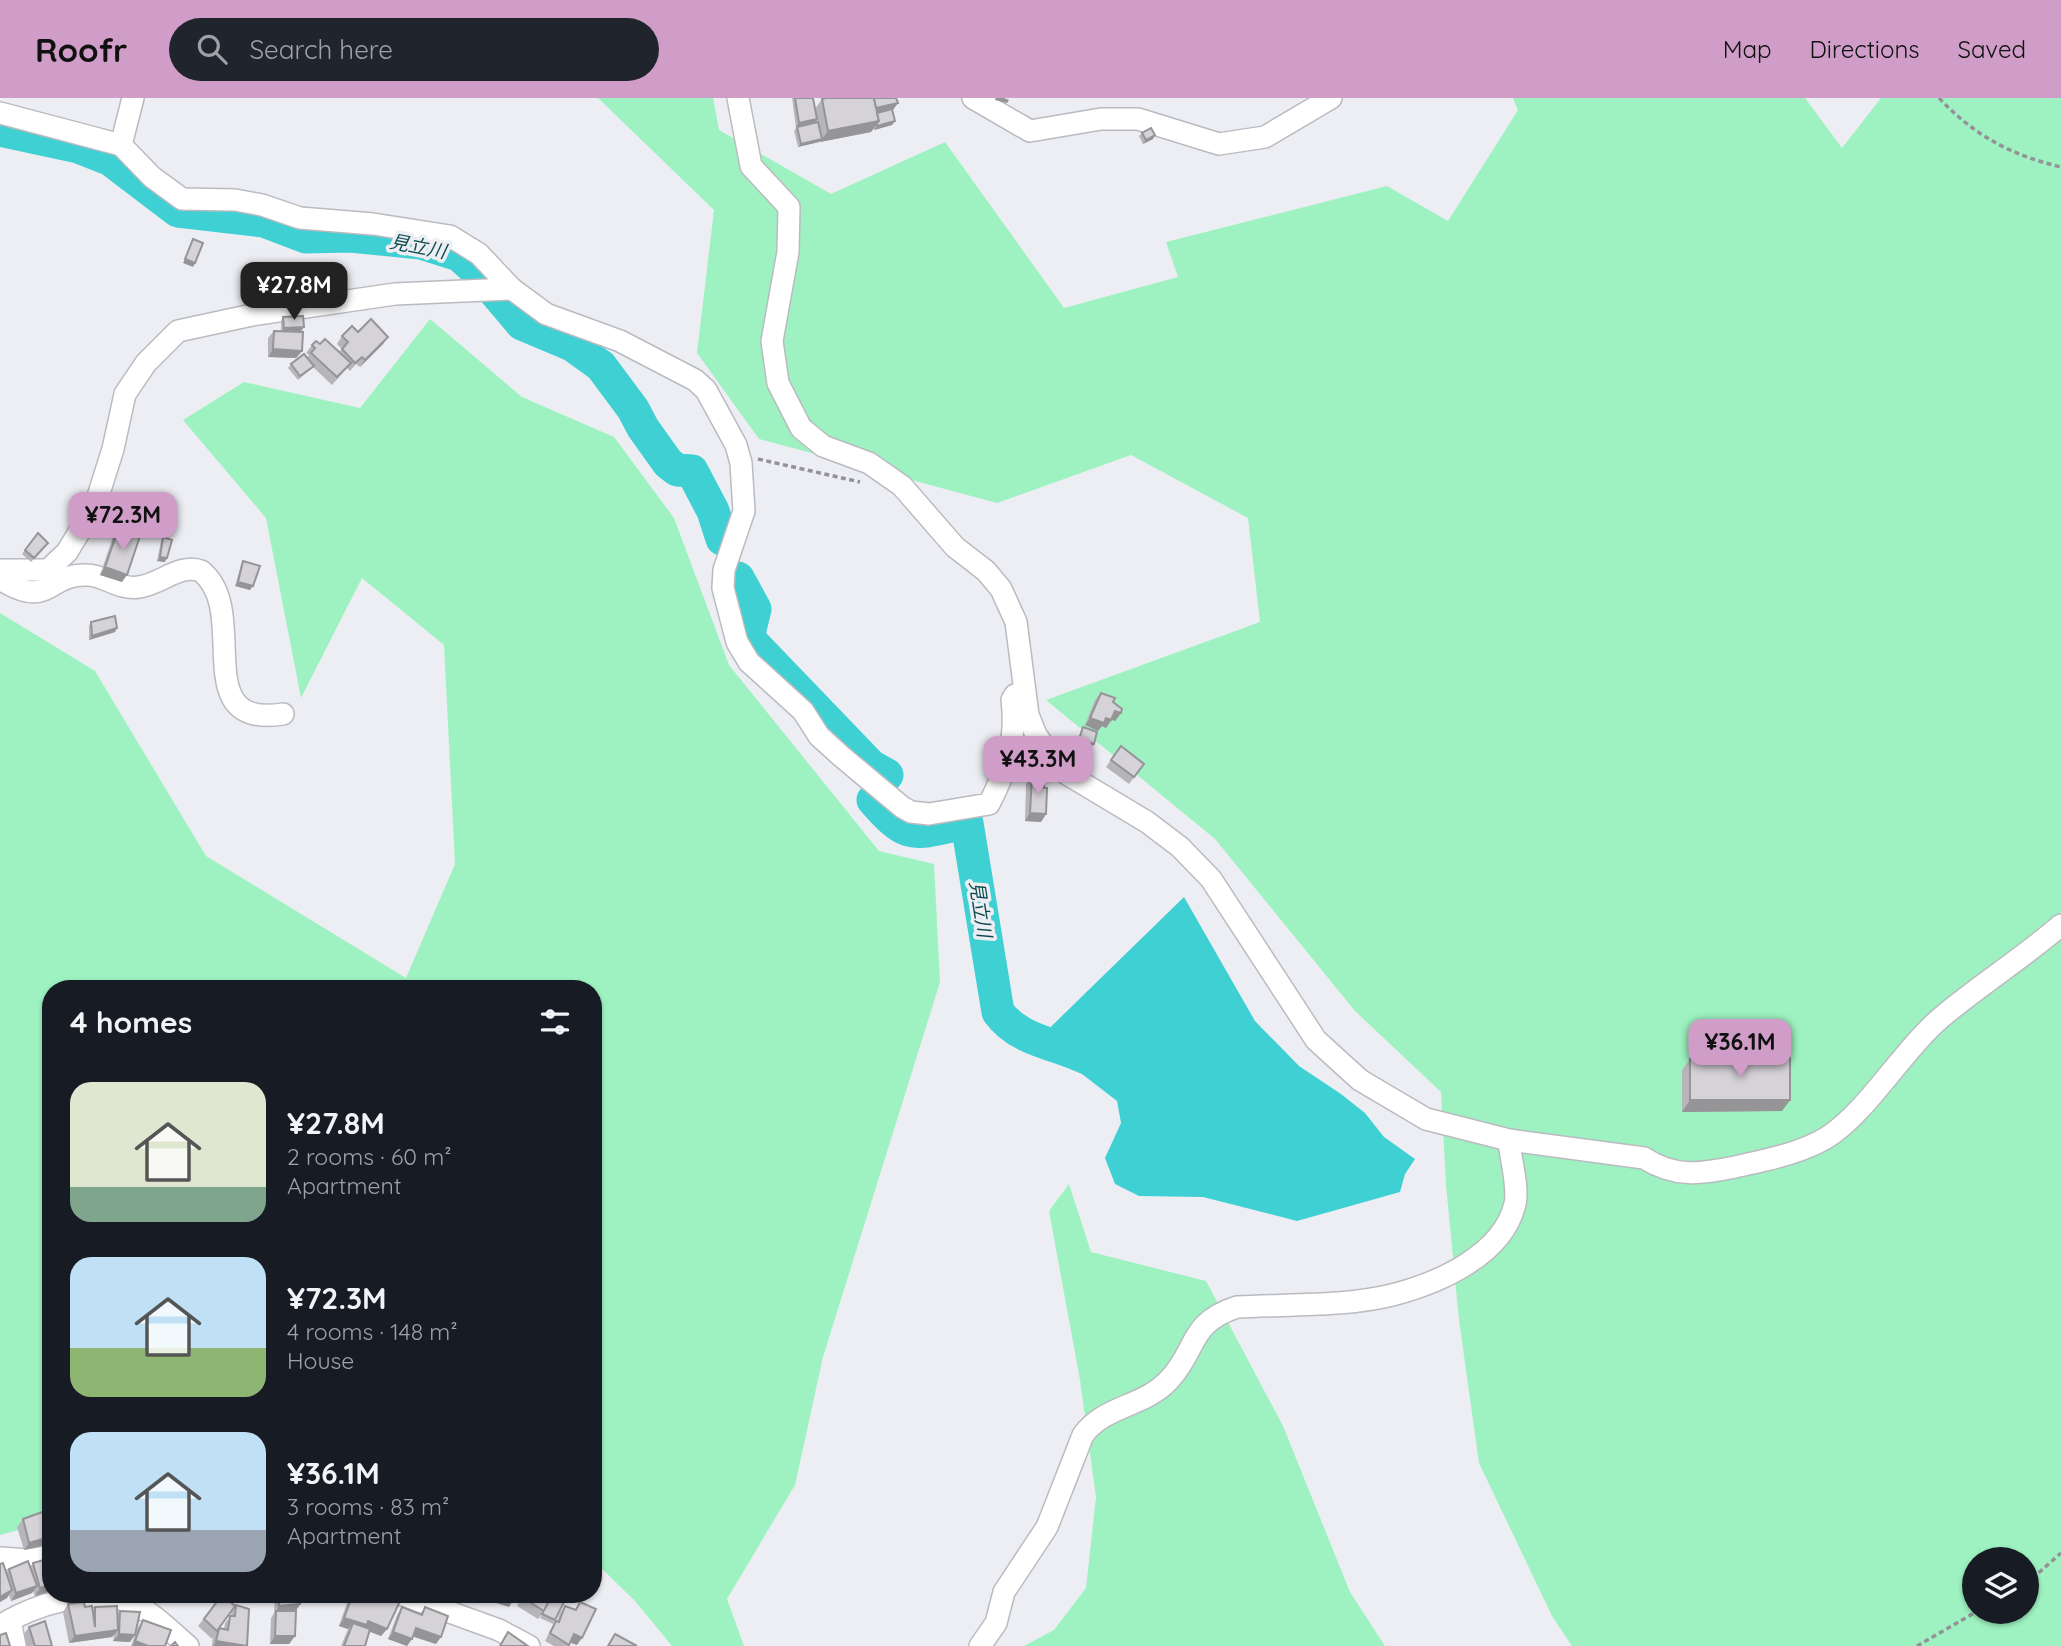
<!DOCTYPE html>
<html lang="en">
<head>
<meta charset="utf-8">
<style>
	:root { --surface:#171b24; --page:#20242c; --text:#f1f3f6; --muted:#9ea1a6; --accent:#cf9dc8 }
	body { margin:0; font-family:Quicksand,"Noto Sans JP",sans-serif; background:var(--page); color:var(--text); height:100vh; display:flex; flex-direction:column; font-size:26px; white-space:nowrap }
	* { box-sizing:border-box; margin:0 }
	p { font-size:23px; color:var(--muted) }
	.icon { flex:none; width:38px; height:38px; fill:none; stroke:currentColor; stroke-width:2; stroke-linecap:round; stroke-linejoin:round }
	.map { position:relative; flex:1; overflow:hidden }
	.sheet { position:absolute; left:42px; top:882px; width:560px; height:623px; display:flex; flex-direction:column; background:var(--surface); border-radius:28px; box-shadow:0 2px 5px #0004 }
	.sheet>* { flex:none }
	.fabs { position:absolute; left:1962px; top:1449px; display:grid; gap:14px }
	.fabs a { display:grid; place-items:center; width:77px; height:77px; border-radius:50%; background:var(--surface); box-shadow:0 2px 5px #0004; font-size:35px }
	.price { position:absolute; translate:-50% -60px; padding:0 16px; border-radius:14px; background:var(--accent); color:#111; font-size:23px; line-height:46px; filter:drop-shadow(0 2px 4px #0008) }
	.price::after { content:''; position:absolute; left:50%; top:42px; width:21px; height:16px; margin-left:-10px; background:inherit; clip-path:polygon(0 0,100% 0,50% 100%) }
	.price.current { background:#222; color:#fff }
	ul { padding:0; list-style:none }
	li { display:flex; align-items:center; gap:21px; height:175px; padding:0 28px }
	li span { display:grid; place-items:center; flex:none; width:196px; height:140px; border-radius:21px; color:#555 }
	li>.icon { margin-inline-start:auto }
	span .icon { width:84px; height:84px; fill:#fffc; stroke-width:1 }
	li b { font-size:30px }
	h2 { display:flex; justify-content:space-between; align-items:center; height:84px; padding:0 28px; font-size:30px }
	header { display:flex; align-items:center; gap:42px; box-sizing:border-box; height:98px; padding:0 35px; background:var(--accent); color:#111 }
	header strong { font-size:33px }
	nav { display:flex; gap:38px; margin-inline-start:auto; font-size:24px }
	.search { width:490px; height:63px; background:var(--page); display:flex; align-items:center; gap:18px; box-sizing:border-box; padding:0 24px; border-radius:38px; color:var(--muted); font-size:26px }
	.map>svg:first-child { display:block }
</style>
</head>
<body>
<header>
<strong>Roofr</strong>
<div class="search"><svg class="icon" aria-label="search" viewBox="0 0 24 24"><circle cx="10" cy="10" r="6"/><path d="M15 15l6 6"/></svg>Search here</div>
<nav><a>Map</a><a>Directions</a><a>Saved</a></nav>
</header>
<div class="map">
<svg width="2061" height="1548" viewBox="0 0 2061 1548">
	<rect width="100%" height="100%" fill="#edeef3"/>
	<g fill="#9ef2c1" fill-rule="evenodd">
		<path d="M598,0H713L719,32L831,96L945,44L1064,210L1178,179L1166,144L1387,88L1448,123L1518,12L1513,0H1805L1842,50L1881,0H2061V1548H1572L1552,1518L1479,1365L1459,1222L1446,1087L1441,994L1355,913L1215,741L1046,602L1260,524L1248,420L1131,357L997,405L759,341L697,255L714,112ZM1974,1461H2026V1514H1974Z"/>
		<path d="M430,221L522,299L614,339L674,420L729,567L879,753L934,766L940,884L823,1259L795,1387L727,1501L744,1548H672L635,1503L593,1462V891H51V1423L0,1437V515L95,573L206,758L406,880L455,766L444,547L362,480L301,600L266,420L183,322L244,284L360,310Z"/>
		<path d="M1069,1086L1091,1154L1206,1183L1283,1328L1350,1494L1385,1548H1024L1054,1532L1086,1490L1096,1399L1080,1282L1049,1113Z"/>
	</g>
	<path fill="#3ed0d3" d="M1184,799L1255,923L1299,968L1341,996L1365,1015L1384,1039L1415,1061L1405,1076L1400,1094L1297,1123L1203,1099L1139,1098L1115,1086L1105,1060L1121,1025L1117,1003L1082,976L1026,953Z"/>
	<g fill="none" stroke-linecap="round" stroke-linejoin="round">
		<g stroke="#3ed0d3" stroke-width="33">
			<path d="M0,32L78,49L111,62L178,113L264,123L306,139L350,138L421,145L459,157L478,174L522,226L572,247L601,268L633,311L643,330L668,365L677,372L692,373L713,413L722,441"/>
			<path d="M738,480L755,511L748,540L871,668L887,677"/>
			<path d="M873,702C911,746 914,734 967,725L998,914C1016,939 1047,945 1076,955"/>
		</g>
		<g stroke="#babbc0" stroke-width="24">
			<g id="minor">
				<path d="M738,0L751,68L789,109L788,154L772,243L778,285L801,330L823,348L869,365L902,388L955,449L986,473L1001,491L1016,524L1028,617L1036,637L1053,661L1067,676L1147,724L1180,749L1211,781L1316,942L1360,982L1426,1021L1509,1042L1644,1060C1675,1080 1701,1076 1735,1069C1765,1062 1799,1056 1826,1040C1866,1016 1903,951 1943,918C1981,886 2023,860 2061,827"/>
				<path d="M973,0L1030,33L1101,21H1138L1219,46L1265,39L1331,0"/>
				<path d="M0,15L121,47L152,79L182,101L235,102L262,107L300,120L373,126L450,138L479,156L512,191"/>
				<path d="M121,47L133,0"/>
				<path d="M0,472H48L67,454L95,408L113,351L125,296L146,265L178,233L252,217L395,196L512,191L546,216L620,243L695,282L706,292L736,347L741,365L744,413L724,472L723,490L737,544L749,564L803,613L819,638L841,658L902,709L911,714L929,716L989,706C1007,671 1017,641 1012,602L1015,597"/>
				<path d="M0,481C50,513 47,475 87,477C105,477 118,492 139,489C161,486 180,465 201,473C252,513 186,631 283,616"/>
				<path d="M0,1460L29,1462L51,1458"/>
				<path d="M400,1496L499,1532L529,1548"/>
				<path d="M10,1522L15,1548"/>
				<path d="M0,1528C33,1507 88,1490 126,1503C149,1510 170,1533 188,1548"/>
				<path d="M980,1548L996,1525L1004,1494L1047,1429L1083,1337C1105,1307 1144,1309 1169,1282C1198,1251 1188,1225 1237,1209C1287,1206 1343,1209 1392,1197C1439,1185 1503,1157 1515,1106C1519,1089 1510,1060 1509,1042"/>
			</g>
		</g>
		<g stroke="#939397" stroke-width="3.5" stroke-dasharray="5 3.5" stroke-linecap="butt">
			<path d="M1939,0C1975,38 2011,57 2061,69"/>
			<path d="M758,361L860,384"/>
			<path d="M2026,1486L2061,1455"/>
			<path d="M1917,1548L1976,1514"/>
		</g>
		<use href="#minor" stroke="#fff" stroke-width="21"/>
	</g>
	<g fill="#b7b5ba">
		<path d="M792,0H813L815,11L822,1L898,5L892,13L895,23L892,27L874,32V30L871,34L820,44V43L819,44L798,49L794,33L797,29L813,25L796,29Z"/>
		<path d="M1142,35L1153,41L1143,46L1139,38Z"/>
		<path d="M283,219L304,229L301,233L291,234L302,253L296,260L268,259V240L274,233H281V223Z"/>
		<path d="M358,234L388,239L383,246L360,269L356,266L350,273L347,270L332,287L313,269L298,282L288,270L291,266L307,260L309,257L306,255L312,247L320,246L339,254L342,251L337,246L342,238Z"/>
		<path d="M118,432L122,484L100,477L113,439Z"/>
		<path d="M38,435L46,448L31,464L22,456Z"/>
		<path d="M163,439L165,464L157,463L161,443Z"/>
		<path d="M243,463L250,492L235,488L241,467Z"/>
		<path d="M91,524L115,534L89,542V528Z"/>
		<path d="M1101,595L1113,604L1121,615L1115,623L1112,622L1106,630L1102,628L1098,633L1085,627L1095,602Z"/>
		<path d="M1121,648L1144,666L1129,686L1106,669Z"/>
		<path d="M1032,679L1044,690L1046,716L1041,724L1025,723L1026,686Z"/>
		<path d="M1690,961L1790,1002L1782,1013L1682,1014V972Z"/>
		<path d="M51,1411V1445H47L46,1440L41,1448L24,1452L17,1429L23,1421Z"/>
		<path d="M51,1460V1493L35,1498L33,1493L32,1495L11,1503L9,1497L7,1500L0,1504V1466L6,1475L9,1471L30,1469L33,1465Z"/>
		<path d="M275,1496H300V1506L296,1513L295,1538L289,1546H270L271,1520L274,1515Z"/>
		<path d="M350,1496H371L380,1500L382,1496H398L387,1531L381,1538L370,1534L365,1548H341L348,1531L339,1528Z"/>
		<path d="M523,1496H553L555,1522L553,1526L540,1520L542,1516L538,1521L517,1508Z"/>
		<path d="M222,1497L219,1530L224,1531L225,1525L231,1518V1515L236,1507L246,1548H212L213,1538L212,1541L198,1528Z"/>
		<path d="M580,1504L577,1547L570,1544L568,1548H554L545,1543L551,1531L557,1523L560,1515L565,1508L575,1511Z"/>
		<path d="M68,1506L93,1512L95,1509L117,1517L120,1513L130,1544L113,1543L114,1537L112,1539L69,1545L63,1514Z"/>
		<path d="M402,1509L420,1516L425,1509L436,1546L413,1538L407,1548L388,1541L397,1517Z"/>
		<path d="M143,1522L165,1548H131L138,1529Z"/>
		<path d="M29,1529L52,1548H27L24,1536Z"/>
	</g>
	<g fill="#959497">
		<path d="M996,0H1004L1009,2L1007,5L995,2Z"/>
		<path d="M898,5L892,13L874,17V11Z"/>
		<path d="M817,21L815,25L796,29L799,25Z"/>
		<path d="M879,23L871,34L820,44L828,33Z"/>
		<path d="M895,23L892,27L874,32L877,28Z"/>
		<path d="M1155,37L1153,41L1143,46L1146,42Z"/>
		<path d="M822,41L819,44L798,49L801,46Z"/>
		<path d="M185,161L195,165L193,169L183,165Z"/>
		<path d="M304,229L301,233L282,234L284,230Z"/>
		<path d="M388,239L383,246L360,269L365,262Z"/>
		<path d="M273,251L302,253L296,260L268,259Z"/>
		<path d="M160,459L167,460L165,464L157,463Z"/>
		<path d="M105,469L127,477L122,484L100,477Z"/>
		<path d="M238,484L253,488L250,492L235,488Z"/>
		<path d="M117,530L115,534L89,542L92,538Z"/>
		<path d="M1115,613L1121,615L1115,623L1110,621Z"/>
		<path d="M1090,620H1106L1111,622L1106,630L1102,628L1098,633L1085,627Z"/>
		<path d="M1079,641L1094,646L1091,650L1077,645Z"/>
		<path d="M1020,672L1031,674L1028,678L1017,675Z"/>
		<path d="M1030,715L1046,716L1041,724L1025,723Z"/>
		<path d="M1690,1002H1790L1782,1013L1682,1014Z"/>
		<path d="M51,1433L41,1448L24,1452L29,1445L45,1435Z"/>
		<path d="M51,1487V1493L35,1498L40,1490Z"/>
		<path d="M37,1488L32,1495L11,1503L16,1495Z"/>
		<path d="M12,1492L7,1500L0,1504V1499Z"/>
		<path d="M482,1496H499L514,1501L509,1509L480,1500Z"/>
		<path d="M300,1506L295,1514H276L279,1508Z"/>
		<path d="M344,1520L368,1523L387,1531L381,1538L364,1531L353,1525L348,1531L339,1528Z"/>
		<path d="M416,1530L441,1539L436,1546L411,1538Z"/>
		<path d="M118,1532L112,1539L69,1545L75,1538Z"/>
		<path d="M393,1534L412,1541L407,1548L388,1541Z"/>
		<path d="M119,1536L135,1537L130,1544L113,1543Z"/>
		<path d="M574,1536L582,1540L577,1547L568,1544Z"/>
		<path d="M275,1538H295L289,1546H270Z"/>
		<path d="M135,1543L148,1548H132Z"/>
		<path d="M216,1543L246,1548H213Z"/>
	</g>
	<g fill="#d5d3d8" stroke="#959497" stroke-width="2">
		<path d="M795,0H813L817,21L799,25Z"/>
		<path d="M826,0H874L879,23L828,33L822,1Z"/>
		<path d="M874,0H896L898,5L876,10Z"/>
		<path d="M892,11L895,23L877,28L876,26L879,23L877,15Z"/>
		<path d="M818,24L822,41L801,46L797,29Z"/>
		<path d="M1151,30L1155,37L1146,42L1142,35Z"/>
		<path d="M193,141L203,145L195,165L185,161Z"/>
		<path d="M303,218L304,229L284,230L283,219Z"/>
		<path d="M371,221L388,239L365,262L362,259L355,265L342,251L348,244L342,238L352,228L358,234Z"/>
		<path d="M274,233L303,234L302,253L273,251Z"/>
		<path d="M325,241L351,265L337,279L311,255L315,250L312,247L316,243L320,246Z"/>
		<path d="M304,256L314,268L300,278L291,266Z"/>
		<path d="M118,432L140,438L127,477L105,469Z"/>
		<path d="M38,435L48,445L34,460L25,452Z"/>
		<path d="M163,439L172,442L167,460L160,459Z"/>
		<path d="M243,463L260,468L253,488L238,484Z"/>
		<path d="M115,518L117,530L92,538L91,524Z"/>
		<path d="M1101,595L1115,600L1113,604L1122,611L1121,615L1115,613L1111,622L1106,620L1104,625L1090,620Z"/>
		<path d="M1083,629L1097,634L1094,646L1079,641Z"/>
		<path d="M1121,648L1144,666L1134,679L1111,662Z"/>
		<path d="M1022,663L1034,666L1031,674L1020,672Z"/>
		<path d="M1032,679H1044V690H1047L1046,716L1030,715Z"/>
		<path d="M1790,960V1002H1690V961Z"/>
		<path d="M51,1411V1433L45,1435L46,1440L29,1445L23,1421Z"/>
		<path d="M51,1460V1487L40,1490L33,1465Z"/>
		<path d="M28,1463L37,1488L16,1495L9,1471Z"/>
		<path d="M3,1465L12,1492L0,1499V1466Z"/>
		<path d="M280,1496H300V1506L279,1508Z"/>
		<path d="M353,1496H371L382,1502L384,1496H398L397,1500L401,1501L387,1531L368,1523L367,1527L344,1520Z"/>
		<path d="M499,1496H516L514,1501Z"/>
		<path d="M525,1496H553L544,1513L523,1500Z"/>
		<path d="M553,1496H556L565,1502L555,1522L542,1516Z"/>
		<path d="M222,1497L235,1508L219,1530L228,1532L230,1518H235L236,1507L249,1511L247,1548L216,1543L219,1531L217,1533L204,1521Z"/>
		<path d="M84,1504L85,1509L92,1508L95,1529V1509L117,1508L118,1532L75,1538L68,1506Z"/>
		<path d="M580,1504L596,1511L582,1540L574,1536L569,1547L550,1535L556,1523L559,1524L565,1508L576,1512Z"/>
		<path d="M402,1509L422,1517L425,1509L448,1518L441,1539L416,1530L412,1541L393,1534Z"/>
		<path d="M120,1513L140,1514L135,1537L119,1536Z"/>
		<path d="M276,1513H296L295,1538H275Z"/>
		<path d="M143,1522L171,1532L165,1548H148L135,1543Z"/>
		<path d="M45,1523L52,1548H35L29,1529Z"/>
		<path d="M353,1525L370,1531L365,1548H344Z"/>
		<path d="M508,1534L528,1548H500Z"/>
		<path d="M6,1535L10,1548H0V1537Z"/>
		<path d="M615,1536L637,1548H608Z"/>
		<path d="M175,1544L178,1548H171Z"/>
	</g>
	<g text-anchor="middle" stroke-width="7" stroke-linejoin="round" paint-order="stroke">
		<g font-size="19" font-style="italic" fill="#0d4c4e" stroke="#edeef3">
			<text transform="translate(418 148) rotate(11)" y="7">見立川</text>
			<text transform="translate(981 811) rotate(81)" y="7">見立川</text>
		</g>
	</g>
</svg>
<div class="fabs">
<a><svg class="icon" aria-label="layers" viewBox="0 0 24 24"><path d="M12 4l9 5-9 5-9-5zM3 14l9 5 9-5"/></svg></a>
</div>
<b class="price current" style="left:294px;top:224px">¥27.8M</b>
<b class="price" style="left:123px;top:454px">¥72.3M</b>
<b class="price" style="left:1038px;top:698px">¥43.3M</b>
<b class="price" style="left:1740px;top:981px">¥36.1M</b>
<section class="sheet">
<h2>4 homes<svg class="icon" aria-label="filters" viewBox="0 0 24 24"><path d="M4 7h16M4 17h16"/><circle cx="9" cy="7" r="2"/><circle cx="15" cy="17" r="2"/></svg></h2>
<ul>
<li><span style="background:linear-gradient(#dfe7d0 75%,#7fa58c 0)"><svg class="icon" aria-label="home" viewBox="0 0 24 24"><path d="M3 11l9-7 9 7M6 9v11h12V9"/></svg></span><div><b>¥27.8M</b><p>2 rooms · 60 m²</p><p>Apartment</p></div></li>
<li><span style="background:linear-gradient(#bfe0f5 65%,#8fb573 0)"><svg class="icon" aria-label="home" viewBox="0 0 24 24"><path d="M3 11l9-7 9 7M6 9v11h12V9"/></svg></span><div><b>¥72.3M</b><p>4 rooms · 148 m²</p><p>House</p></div></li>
<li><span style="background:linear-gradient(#bfe0f5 70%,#9aa5b1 0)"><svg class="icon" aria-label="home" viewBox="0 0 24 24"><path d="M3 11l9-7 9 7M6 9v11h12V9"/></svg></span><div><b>¥36.1M</b><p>3 rooms · 83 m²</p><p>Apartment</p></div></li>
</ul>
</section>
</div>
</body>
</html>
